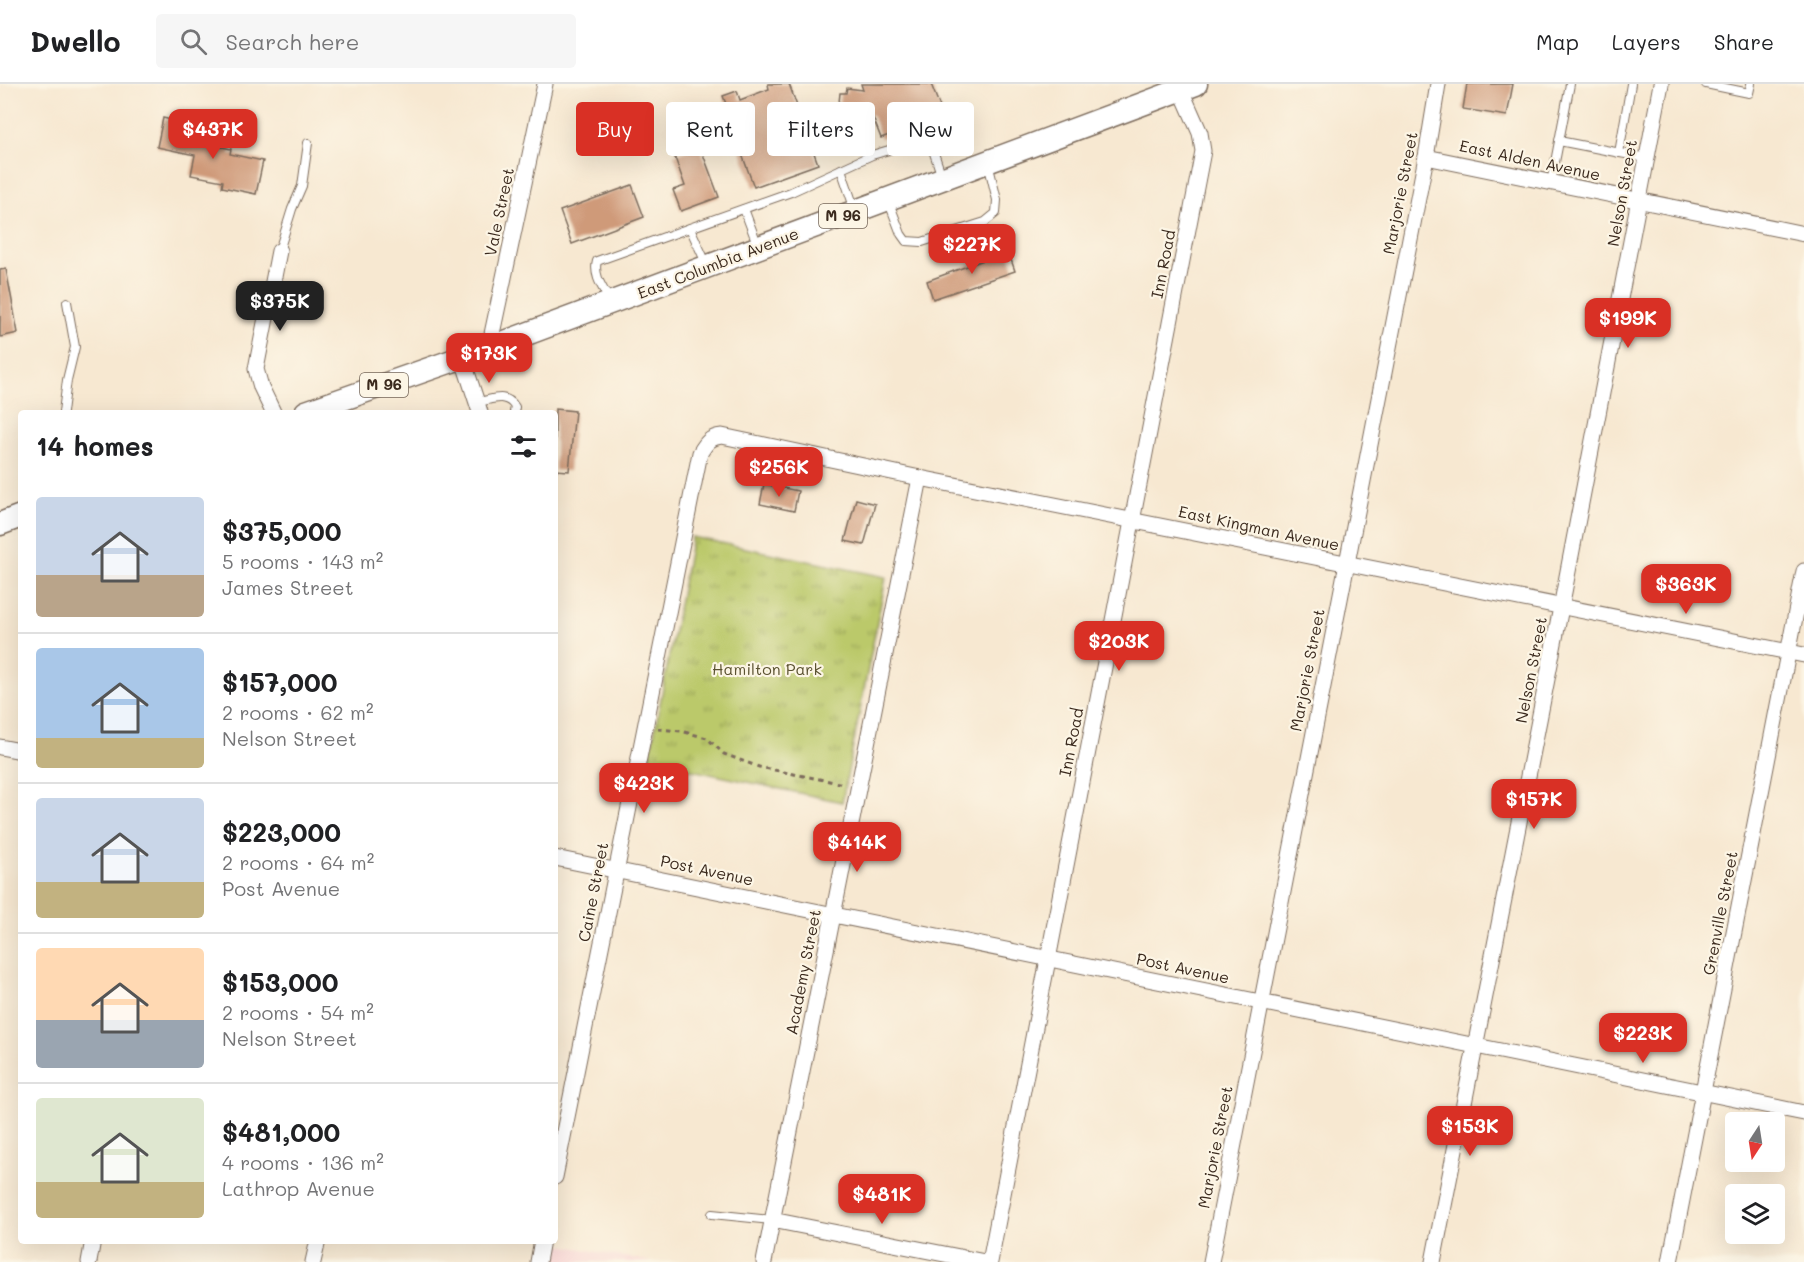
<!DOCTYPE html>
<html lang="en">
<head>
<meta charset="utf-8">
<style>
	:root { --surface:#fff; --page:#f6f6f6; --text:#202124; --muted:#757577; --line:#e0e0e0; --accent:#d93025 }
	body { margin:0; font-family:Mali,sans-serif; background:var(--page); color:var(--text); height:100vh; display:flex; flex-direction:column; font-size:22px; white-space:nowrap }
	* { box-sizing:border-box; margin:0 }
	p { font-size:20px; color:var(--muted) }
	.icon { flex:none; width:33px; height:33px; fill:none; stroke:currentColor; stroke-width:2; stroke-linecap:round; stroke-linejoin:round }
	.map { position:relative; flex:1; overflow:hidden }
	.panel { position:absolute; left:18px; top:326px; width:540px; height:834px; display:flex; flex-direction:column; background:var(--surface); border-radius:6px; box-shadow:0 6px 24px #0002 }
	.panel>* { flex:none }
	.hud { position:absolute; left:576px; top:18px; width:570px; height:54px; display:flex; gap:12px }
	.needle { width:39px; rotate:192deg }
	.fabs { position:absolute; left:1725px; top:1028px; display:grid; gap:12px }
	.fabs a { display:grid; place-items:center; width:60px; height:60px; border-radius:6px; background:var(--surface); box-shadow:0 6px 24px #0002; font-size:30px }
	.price { position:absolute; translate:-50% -51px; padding:0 14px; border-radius:12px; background:var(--accent); color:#fff; font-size:20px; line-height:39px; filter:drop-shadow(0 2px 3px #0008) }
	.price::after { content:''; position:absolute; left:50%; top:36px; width:18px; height:14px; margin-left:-9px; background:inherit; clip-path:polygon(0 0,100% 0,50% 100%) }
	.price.active { background:#222; color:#fff }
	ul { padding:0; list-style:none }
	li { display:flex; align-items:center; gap:18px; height:150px; padding:0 18px }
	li+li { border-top:2px solid var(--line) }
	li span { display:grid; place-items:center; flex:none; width:168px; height:120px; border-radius:6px; color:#555 }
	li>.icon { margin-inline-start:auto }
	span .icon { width:72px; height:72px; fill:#fffc; stroke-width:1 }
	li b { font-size:26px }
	h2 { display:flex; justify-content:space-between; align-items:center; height:72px; padding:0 18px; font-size:26px }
	.tag { padding:0 21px; border-radius:6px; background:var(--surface); box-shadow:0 6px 24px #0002; font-size:21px; line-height:54px }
	.tag.active { background:var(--accent); color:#fff }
	header { display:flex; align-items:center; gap:36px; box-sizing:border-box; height:84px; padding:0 30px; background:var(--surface); border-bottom:2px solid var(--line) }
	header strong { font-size:28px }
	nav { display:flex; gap:33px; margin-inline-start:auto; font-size:21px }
	.search { width:420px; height:54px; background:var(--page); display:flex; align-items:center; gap:15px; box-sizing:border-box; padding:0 21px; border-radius:6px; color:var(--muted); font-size:22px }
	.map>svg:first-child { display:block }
</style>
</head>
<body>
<header>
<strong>Dwello</strong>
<div class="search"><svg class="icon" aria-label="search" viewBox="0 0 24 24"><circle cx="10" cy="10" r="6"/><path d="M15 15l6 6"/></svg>Search here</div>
<nav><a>Map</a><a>Layers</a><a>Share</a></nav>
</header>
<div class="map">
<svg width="1804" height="1178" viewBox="0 0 1804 1178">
	<defs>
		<pattern id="park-tufts" width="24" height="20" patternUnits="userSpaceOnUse" patternTransform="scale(1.5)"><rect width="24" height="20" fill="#bbc96b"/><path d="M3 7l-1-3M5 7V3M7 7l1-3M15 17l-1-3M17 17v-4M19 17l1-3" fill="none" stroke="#99a357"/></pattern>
	</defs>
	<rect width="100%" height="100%" fill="#fcf5e5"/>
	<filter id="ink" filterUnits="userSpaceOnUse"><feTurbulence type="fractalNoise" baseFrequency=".0167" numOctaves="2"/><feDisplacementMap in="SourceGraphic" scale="12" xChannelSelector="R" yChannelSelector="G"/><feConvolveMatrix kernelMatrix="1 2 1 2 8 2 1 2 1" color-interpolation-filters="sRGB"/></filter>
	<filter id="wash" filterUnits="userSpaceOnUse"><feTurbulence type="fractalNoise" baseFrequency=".008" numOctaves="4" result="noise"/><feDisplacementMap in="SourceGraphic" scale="24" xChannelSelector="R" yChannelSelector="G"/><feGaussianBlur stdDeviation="1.35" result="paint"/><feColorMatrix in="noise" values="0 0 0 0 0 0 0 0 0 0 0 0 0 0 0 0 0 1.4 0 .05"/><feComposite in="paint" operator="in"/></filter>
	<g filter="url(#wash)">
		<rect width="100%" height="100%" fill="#f7e8d1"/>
		<path fill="#f7cfd2" d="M550,1159L651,1178H546Z"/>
		<path fill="url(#park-tufts)" stroke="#7b7a44" stroke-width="1.5" d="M692,453L886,493L842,718L649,677Z"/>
		<g id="blocks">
			<g fill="#cf9a79">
				<path d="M768,0H789L818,80L754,103L724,21L726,20L723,12L737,7L740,16L769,5Z"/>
				<path d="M861,0H931L943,31L881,54L872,31L838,28L840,9H846L847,4L863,6Z"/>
				<path d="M1467,0H1513L1507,32L1463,25Z"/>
				<path d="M163,34L180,38L178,49L188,51L187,55L231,65L230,70L263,77L256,110L222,103L223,97L191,91L195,71L157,63Z"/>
				<path d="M700,62L719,113L681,127L673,106L685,102L674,71Z"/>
				<path d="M632,101L644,133L572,160L560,127Z"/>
				<path d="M1008,167L1015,187L933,215L927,197Z"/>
				<path d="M6,185L18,249L0,253V186Z"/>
				<path d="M555,325L575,327L569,387L555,386Z"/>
				<path d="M764,400L798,407L794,427L760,420Z"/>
				<path d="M856,415L875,420L864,461L845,457Z"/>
			</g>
		</g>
	</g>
	<g filter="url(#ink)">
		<use href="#blocks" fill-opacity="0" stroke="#7d6c5d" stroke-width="1.5"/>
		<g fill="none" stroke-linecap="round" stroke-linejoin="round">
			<g stroke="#7d6c5d" stroke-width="10">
				<g id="service">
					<path d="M1706,0L1749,9L1751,0"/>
					<path d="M1559,57L1646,74"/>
					<path d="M1619,69L1631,0"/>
					<path d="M841,85L855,126"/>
					<path d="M1551,99L1570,0"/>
					<path d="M888,116L901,150L906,157L922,158L985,138L996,129L997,116L988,79"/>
					<path d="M744,125L758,162"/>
					<path d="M690,144L707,181"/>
					<path d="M279,167L292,125L302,102L308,59"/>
					<path d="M610,217C603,204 593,192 597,177L791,108L872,71L923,56L932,63L942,93"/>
					<path d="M478,318C492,316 506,308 515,323L514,328"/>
					<path d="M63,328L67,296L75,263L67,218"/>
					<path d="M712,1130L772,1136"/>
				</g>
			</g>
			<g stroke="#7d6c5d" stroke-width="17">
				<g id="minor">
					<path d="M1426,73L1804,150"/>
					<path d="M489,264L545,0"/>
					<path d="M462,273L480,328"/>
					<path d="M273,328L261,303L256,285L279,167"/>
					<path d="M0,663L21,667"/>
					<path d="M555,774L1804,1029"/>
					<path d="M555,1093L700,369C706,359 710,353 722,352L920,394L1804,571"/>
					<path d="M772,1136L985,1178"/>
					<path d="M89,1178L93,1156"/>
					<path d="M313,1178L318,1156"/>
					<path d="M538,1178L542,1156"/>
					<path d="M764,1178L920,394"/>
					<path d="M990,1178L1203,67L1200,49L1181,6"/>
					<path d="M1211,1178L1426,73L1438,0"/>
					<path d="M1433,1178L1565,503L1661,0"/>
					<path d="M1670,1178L1804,487"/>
				</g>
			</g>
			<g stroke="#7d6c5d" stroke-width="25">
				<g id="primary">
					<path d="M306,328L489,264L1196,0"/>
					<path d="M0,440L21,432"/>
				</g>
			</g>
			<path stroke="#7d6c5d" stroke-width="3" stroke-dasharray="4.5 4.5" stroke-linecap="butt" d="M658,645L681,647L707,654L724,670L759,683L844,700"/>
			<use href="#service" stroke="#fff" stroke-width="8"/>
			<use href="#minor" stroke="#fff" stroke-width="15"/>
			<use href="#primary" stroke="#fff" stroke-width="22"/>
		</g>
	</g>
	<g text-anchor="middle" stroke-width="4.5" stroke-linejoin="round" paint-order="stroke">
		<g fill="#fcf5e5" stroke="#75675a" stroke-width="1.5">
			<rect x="819" y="120" width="48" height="24" rx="4.5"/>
			<rect x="360" y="289" width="48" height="24" rx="4.5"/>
		</g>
		<g font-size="15" font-weight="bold" fill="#3b2a1e">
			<text x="843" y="137">M 96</text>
			<text x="384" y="306">M 96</text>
		</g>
		<g font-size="16" fill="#3b2a1e" stroke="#fcf5e5">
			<text transform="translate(1530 76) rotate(12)" y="6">East Alden Avenue</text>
			<text transform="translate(1400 109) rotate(-79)" y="6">Marjorie Street</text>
			<text transform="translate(1622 109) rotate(-80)" y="6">Nelson Street</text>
			<text transform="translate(499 128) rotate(-78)" y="6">Vale Street</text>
			<text transform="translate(718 179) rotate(-21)" y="6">East Columbia Avenue</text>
			<text transform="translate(1163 180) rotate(-79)" y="6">Inn Road</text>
			<text transform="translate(1259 444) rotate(12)" y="6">East Kingman Avenue</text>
			<text transform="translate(1307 586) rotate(-79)" y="6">Marjorie Street</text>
			<text transform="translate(1531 586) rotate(-79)" y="6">Nelson Street</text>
			<text transform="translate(1071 658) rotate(-79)" y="6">Inn Road</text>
			<text transform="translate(707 786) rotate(12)" y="6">Post Avenue</text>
			<text transform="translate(593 808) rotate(-79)" y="6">Caine Street</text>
			<text transform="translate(1720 829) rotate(-79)" y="6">Grenville Street</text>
			<text transform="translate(1183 884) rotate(12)" y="6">Post Avenue</text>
			<text transform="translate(803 888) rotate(-79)" y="6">Academy Street</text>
			<text transform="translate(1215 1063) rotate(-79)" y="6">Marjorie Street</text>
		</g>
		<g font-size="16" fill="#5b5231" stroke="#fcf5e5">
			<text x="767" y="591">Hamilton Park</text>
		</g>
	</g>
</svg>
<div class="fabs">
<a><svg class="needle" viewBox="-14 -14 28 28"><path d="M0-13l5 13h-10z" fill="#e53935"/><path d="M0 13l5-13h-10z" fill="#757577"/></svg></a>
<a><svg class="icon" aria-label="layers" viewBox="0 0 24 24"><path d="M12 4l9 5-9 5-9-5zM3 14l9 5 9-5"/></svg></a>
</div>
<b class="price" style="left:213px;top:76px">$437K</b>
<b class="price" style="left:972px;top:191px">$227K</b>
<b class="price active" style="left:280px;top:248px">$375K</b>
<b class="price" style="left:1628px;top:265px">$199K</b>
<b class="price" style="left:489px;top:300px">$173K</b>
<b class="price" style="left:779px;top:414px">$256K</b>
<b class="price" style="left:1686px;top:531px">$363K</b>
<b class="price" style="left:1119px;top:588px">$203K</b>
<b class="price" style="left:644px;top:730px">$423K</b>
<b class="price" style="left:1534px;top:746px">$157K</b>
<b class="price" style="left:857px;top:789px">$414K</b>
<b class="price" style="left:1643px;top:980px">$223K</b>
<b class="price" style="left:1470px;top:1073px">$153K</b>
<b class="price" style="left:882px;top:1141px">$481K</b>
<div class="hud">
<a class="tag active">Buy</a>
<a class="tag">Rent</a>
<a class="tag">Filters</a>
<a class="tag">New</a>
</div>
<section class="panel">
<h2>14 homes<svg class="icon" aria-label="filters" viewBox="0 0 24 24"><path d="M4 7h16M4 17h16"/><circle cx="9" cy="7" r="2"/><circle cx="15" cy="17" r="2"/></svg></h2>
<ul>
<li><span style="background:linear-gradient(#c9d6e8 65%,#b9a48a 0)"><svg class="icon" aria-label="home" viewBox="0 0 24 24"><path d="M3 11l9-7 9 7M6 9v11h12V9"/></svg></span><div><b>$375,000</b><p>5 rooms · 143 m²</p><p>James Street</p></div></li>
<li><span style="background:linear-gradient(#a9c7e8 75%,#c2b280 0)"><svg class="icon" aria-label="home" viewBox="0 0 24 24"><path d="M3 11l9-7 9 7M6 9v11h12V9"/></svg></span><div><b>$157,000</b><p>2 rooms · 62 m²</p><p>Nelson Street</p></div></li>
<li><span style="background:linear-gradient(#c9d6e8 70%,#c2b280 0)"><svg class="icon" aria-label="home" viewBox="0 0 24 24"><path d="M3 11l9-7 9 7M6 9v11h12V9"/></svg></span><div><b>$223,000</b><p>2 rooms · 64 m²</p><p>Post Avenue</p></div></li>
<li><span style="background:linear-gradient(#ffd9b3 60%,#9aa5b1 0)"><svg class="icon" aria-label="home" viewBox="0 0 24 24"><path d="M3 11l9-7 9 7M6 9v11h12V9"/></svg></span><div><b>$153,000</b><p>2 rooms · 54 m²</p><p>Nelson Street</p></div></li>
<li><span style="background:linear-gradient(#dfe7d0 70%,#c2b280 0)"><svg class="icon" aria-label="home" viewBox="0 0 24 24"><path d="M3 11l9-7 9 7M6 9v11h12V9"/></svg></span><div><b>$481,000</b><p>4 rooms · 136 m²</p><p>Lathrop Avenue</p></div></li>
</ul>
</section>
</div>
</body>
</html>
